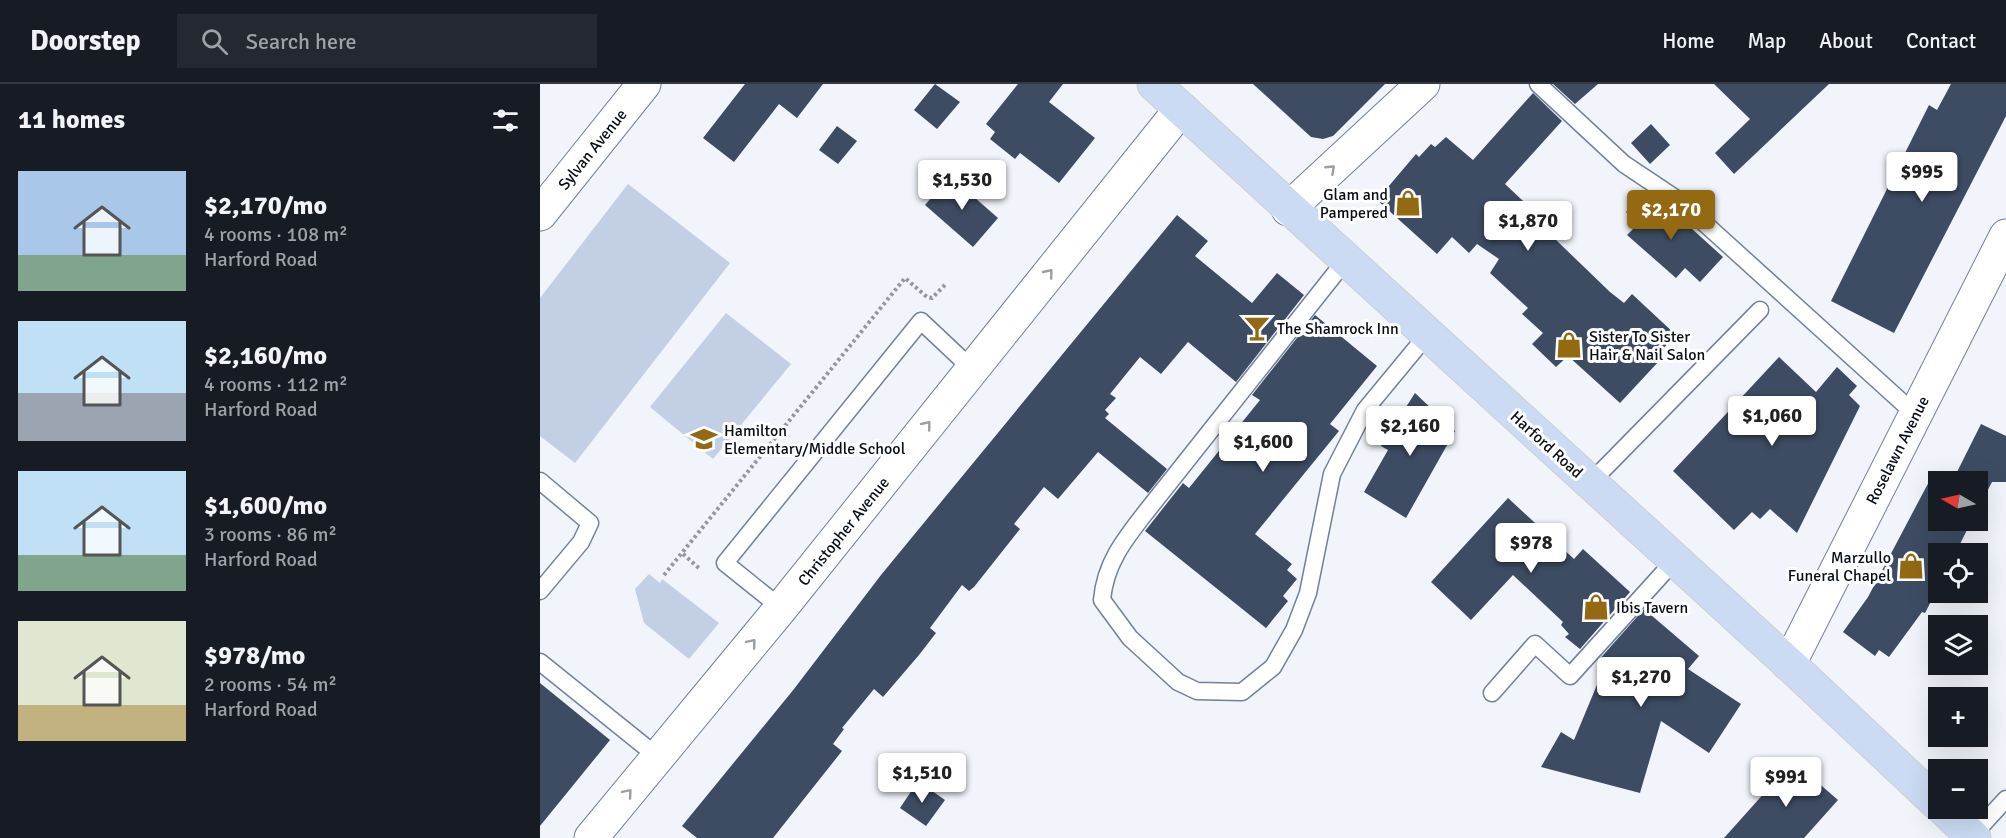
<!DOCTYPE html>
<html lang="en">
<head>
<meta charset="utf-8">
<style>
	:root { --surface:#171b24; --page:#242831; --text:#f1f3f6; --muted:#9ea1a6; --line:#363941; --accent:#936912 }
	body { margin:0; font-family:Signika,sans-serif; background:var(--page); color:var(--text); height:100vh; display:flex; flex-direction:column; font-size:22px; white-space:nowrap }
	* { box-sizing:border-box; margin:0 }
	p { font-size:20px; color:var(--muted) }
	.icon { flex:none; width:33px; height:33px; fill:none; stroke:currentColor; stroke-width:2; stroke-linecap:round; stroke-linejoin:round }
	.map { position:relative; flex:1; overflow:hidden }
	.panel { display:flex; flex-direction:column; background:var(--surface); width:540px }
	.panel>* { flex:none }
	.needle { width:39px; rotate:279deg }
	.fabs { position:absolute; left:1388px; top:387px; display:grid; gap:12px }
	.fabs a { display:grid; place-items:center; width:60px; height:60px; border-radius:0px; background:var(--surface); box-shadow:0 6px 24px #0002; font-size:30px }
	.price { position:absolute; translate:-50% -51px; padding:0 14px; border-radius:6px; background:#fff; color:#222; font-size:20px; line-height:39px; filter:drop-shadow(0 2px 3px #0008) }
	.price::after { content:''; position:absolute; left:50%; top:36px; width:18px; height:14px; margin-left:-9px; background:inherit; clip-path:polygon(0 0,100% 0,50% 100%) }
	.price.selected { background:var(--accent); color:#fff }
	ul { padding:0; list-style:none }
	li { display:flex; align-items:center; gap:18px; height:150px; padding:0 18px }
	li span { display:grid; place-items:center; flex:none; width:168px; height:120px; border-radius:0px; color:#555 }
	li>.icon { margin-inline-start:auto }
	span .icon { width:72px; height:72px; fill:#fffc; stroke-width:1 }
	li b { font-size:26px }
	h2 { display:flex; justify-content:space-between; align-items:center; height:72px; padding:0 18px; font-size:26px }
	header { display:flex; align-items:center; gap:36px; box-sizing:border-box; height:84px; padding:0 30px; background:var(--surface); border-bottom:2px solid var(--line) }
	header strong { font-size:28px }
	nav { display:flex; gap:33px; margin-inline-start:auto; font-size:21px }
	.search { width:420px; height:54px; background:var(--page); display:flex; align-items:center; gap:15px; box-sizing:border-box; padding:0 21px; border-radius:0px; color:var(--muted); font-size:22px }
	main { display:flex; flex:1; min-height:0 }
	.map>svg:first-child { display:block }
</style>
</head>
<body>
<header>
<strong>Doorstep</strong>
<div class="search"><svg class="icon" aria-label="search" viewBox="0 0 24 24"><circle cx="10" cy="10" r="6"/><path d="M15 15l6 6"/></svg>Search here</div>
<nav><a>Home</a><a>Map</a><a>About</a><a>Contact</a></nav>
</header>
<main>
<section class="panel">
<h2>11 homes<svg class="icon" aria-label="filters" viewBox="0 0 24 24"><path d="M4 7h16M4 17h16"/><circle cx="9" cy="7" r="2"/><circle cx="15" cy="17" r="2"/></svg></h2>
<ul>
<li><span style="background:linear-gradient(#a9c7e8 70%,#7fa58c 0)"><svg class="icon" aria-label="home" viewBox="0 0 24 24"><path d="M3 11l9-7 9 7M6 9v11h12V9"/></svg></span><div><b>$2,170/mo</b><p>4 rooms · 108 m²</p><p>Harford Road</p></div></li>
<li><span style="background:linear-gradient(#bfe0f5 60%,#9aa5b1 0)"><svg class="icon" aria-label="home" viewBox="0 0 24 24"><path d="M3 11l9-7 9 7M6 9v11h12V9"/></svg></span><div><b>$2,160/mo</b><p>4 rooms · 112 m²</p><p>Harford Road</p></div></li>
<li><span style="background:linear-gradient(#bfe0f5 70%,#7fa58c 0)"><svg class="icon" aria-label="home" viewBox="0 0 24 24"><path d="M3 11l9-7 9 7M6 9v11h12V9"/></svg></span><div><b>$1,600/mo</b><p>3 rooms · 86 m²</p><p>Harford Road</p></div></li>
<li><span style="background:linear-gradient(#dfe7d0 70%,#c2b280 0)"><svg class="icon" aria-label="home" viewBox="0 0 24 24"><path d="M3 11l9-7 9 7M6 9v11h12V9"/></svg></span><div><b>$978/mo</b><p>2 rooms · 54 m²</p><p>Harford Road</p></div></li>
</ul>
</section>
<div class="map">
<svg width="1466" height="754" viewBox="0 0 1466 754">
	<rect width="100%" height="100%" fill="#f1f4fa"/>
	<g fill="#c2cfe4">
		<path d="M88,100L190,179L35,379L0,352V214Z"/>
		<path d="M186,229L251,280L173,375L110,323Z"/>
		<path d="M109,490L120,499L122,495L179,539L149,575L104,539L95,505Z"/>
	</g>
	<g fill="#3e4c63">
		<path d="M205,0H283L257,34L239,20L194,78L163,54Z"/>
		<path d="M395,0L420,18L397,45L374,26Z"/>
		<path d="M478,0H523L509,18L555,54L519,99L480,69L475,75L450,55L455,48L446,40Z"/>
		<path d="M713,0H845L793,52L783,55L771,53Z"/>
		<path d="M1013,0H1058L1035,20Z"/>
		<path d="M1174,0H1289L1194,90L1175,69L1210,35Z"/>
		<path d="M1411,0H1466V32L1354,249L1291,217L1389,21L1397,26Z"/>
		<path d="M993,9L1022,37L965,100L1019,151L1015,155L1070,208L1084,219L1092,210L1136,251L1116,272L1120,276L1080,319L1028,272L1016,283L992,260L1003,249L982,230L988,224L950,189L959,175L937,160L929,169L912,153L897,170L837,116L876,70L879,73L891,60L895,63L906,53L933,76Z"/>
		<path d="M1111,40L1130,61L1110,80L1091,59Z"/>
		<path d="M297,42L317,57L298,80L279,66Z"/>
		<path d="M410,92L458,134L433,163L385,121Z"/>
		<path d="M1103,109L1137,138L1140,134L1183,173L1160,198L1145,184L1136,194L1087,151L1099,139L1086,128Z"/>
		<path d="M637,131L668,157L655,172L712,219L737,189L764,211L696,298L648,258L621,290L600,273L570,310L576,314L565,326L569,330L565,334L627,385L608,409L558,368L518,415L504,403L474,440L480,445L434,503L429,507L422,501L390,544L396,549L379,571L343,613L334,605L302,644L304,645L293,660L302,667L233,754H157L142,742L254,605L341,491Z"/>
		<path d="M775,231L837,282L790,340L799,347L715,450L752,480L747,486L757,495L743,512L748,517L726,544L605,447L643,399L649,404L720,316L712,311Z"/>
		<path d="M1239,273L1276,308L1297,283L1317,302L1309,311L1320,322L1257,449L1230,425L1220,435L1212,428L1194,446L1133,387Z"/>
		<path d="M875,309L915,347L866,434L824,408L848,366L841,362Z"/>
		<path d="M1441,340L1466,352V398H1452L1437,427V398H1412Z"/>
		<path d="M1392,392L1403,398H1398V436H1432L1415,470H1398V504L1385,529L1382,528L1349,573L1339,566L1335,572L1303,548L1328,513Z"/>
		<path d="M968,414L1034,475L1043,465L1090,508L1040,565L1025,553L1029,550L1021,541L1023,538L973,491L931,536L891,498Z"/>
		<path d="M1104,525L1159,572L1148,585L1201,620L1169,669L1121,637L1100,709L1001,683L1021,648L1034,656L1064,584L1057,578Z"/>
		<path d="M0,599L70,656L0,742Z"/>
		<path d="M1253,677L1298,716L1264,754H1184Z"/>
		<path d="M378,697L405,716L386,742L360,724Z"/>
	</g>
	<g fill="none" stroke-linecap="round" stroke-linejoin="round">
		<g stroke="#72819a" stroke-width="19">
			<g id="service">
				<path d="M998,0L1084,80L1141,118L1375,330"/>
				<path d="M805,177L606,428C584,456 565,480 562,516L590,554L638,598L657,607L702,608L733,583L754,546L768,509L792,390L825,326L887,251"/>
				<path d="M0,397L50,439L41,458L0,507"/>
				<path d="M1050,399L1220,226"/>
				<path d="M241,524L185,479L381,237L432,285"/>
				<path d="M0,578L118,673"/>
				<path d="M952,609L995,560L1030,592L1135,476"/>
				<path d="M1432,752L1466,715"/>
			</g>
		</g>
		<g stroke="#72819a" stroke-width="35">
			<g id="minor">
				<path d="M748,125L883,0"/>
				<path d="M0,130L104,0"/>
				<path d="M1249,580L1466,152"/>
				<path d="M51,754L241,524L641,25"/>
			</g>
		</g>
		<g stroke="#cdcfd0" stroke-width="35">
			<g id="primary">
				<path d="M614,0L1249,580L1398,720"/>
				<path d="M1403,724L1434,754"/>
			</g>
		</g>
		<g stroke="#93979e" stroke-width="4" stroke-dasharray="3 3" stroke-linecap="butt">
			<path d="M143,470L160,485"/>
			<path d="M124,491L365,194L387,213L392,214L406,200"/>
		</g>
		<use href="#service" stroke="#fff" stroke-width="16"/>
		<use href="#minor" stroke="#fff" stroke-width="33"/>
		<use href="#primary" stroke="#cbdbf4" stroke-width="33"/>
	</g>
	<defs><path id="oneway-chevron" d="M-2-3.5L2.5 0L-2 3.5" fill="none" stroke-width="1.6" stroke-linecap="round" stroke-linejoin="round" transform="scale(1.5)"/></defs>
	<g stroke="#9c9ea2">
		<use href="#oneway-chevron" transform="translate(791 85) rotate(-43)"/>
		<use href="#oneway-chevron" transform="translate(509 189) rotate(-51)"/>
		<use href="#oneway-chevron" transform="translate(387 341) rotate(-51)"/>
		<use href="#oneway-chevron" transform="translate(212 559) rotate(-50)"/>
		<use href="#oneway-chevron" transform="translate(88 709) rotate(-50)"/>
	</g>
	<defs>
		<g id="shop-bare" transform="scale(2.07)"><path d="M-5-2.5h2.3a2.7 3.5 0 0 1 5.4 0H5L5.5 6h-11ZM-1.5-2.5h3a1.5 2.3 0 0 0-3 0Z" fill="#936912" stroke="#fff" stroke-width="2.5" paint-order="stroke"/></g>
		<g id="bar-bare" transform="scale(2.07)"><path d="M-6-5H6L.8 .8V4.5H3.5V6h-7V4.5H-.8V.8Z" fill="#936912" stroke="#fff" stroke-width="2.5" paint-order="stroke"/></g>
		<g id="school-bare" transform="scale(2.07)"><path d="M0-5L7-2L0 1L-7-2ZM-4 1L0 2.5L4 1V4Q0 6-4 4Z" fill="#936912" stroke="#fff" stroke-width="2.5" paint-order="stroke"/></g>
	</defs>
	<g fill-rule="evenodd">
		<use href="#shop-bare" x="868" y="119"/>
		<use href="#bar-bare" x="717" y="244"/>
		<use href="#shop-bare" x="1029" y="261"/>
		<use href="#school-bare" x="164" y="355"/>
		<use href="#shop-bare" x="1371" y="482"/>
		<use href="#shop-bare" x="1056" y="523"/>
	</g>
	<g text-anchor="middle" stroke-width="6" stroke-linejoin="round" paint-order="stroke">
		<g font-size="16" fill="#070d16" stroke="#fff">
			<text transform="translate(52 65) rotate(-51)" y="6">Sylvan Avenue</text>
			<text transform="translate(1007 360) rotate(42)" y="6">Harford Road</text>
			<text transform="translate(1357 366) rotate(-63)" y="6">Roselawn Avenue</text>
			<text transform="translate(303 447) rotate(-51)" y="6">Christopher Avenue</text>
		</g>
		<g font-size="16" fill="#070d16" stroke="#fff" text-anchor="start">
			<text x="848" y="116" text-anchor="end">Glam and<tspan x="848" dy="18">Pampered</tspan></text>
			<text x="737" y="250">The Shamrock Inn</text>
			<text x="1049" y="258">Sister To Sister<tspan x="1049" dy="18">Hair &amp; Nail Salon</tspan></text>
			<text x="184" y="352">Hamilton<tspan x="184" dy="18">Elementary/Middle School</tspan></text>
			<text x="1351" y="479" text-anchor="end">Marzullo<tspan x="1351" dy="18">Funeral Chapel</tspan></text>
			<text x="1076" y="529">Ibis Tavern</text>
		</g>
	</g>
</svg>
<div class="fabs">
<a><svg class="needle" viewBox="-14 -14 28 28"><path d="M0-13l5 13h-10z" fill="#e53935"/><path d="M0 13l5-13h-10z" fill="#9ea1a6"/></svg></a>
<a><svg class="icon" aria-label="locate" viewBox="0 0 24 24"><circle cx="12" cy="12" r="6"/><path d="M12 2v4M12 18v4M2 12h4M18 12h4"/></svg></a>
<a><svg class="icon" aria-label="layers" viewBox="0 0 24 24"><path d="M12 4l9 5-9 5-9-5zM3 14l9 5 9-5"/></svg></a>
<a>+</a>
<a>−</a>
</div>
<b class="price" style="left:1382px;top:119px">$995</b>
<b class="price" style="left:422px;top:127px">$1,530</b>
<b class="price selected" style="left:1131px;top:157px">$2,170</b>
<b class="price" style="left:988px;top:168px">$1,870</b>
<b class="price" style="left:1232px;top:363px">$1,060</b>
<b class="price" style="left:870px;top:373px">$2,160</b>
<b class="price" style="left:723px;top:389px">$1,600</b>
<b class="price" style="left:991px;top:490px">$978</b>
<b class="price" style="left:1101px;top:624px">$1,270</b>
<b class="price" style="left:382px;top:720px">$1,510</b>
<b class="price" style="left:1246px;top:724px">$991</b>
</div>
</main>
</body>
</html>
